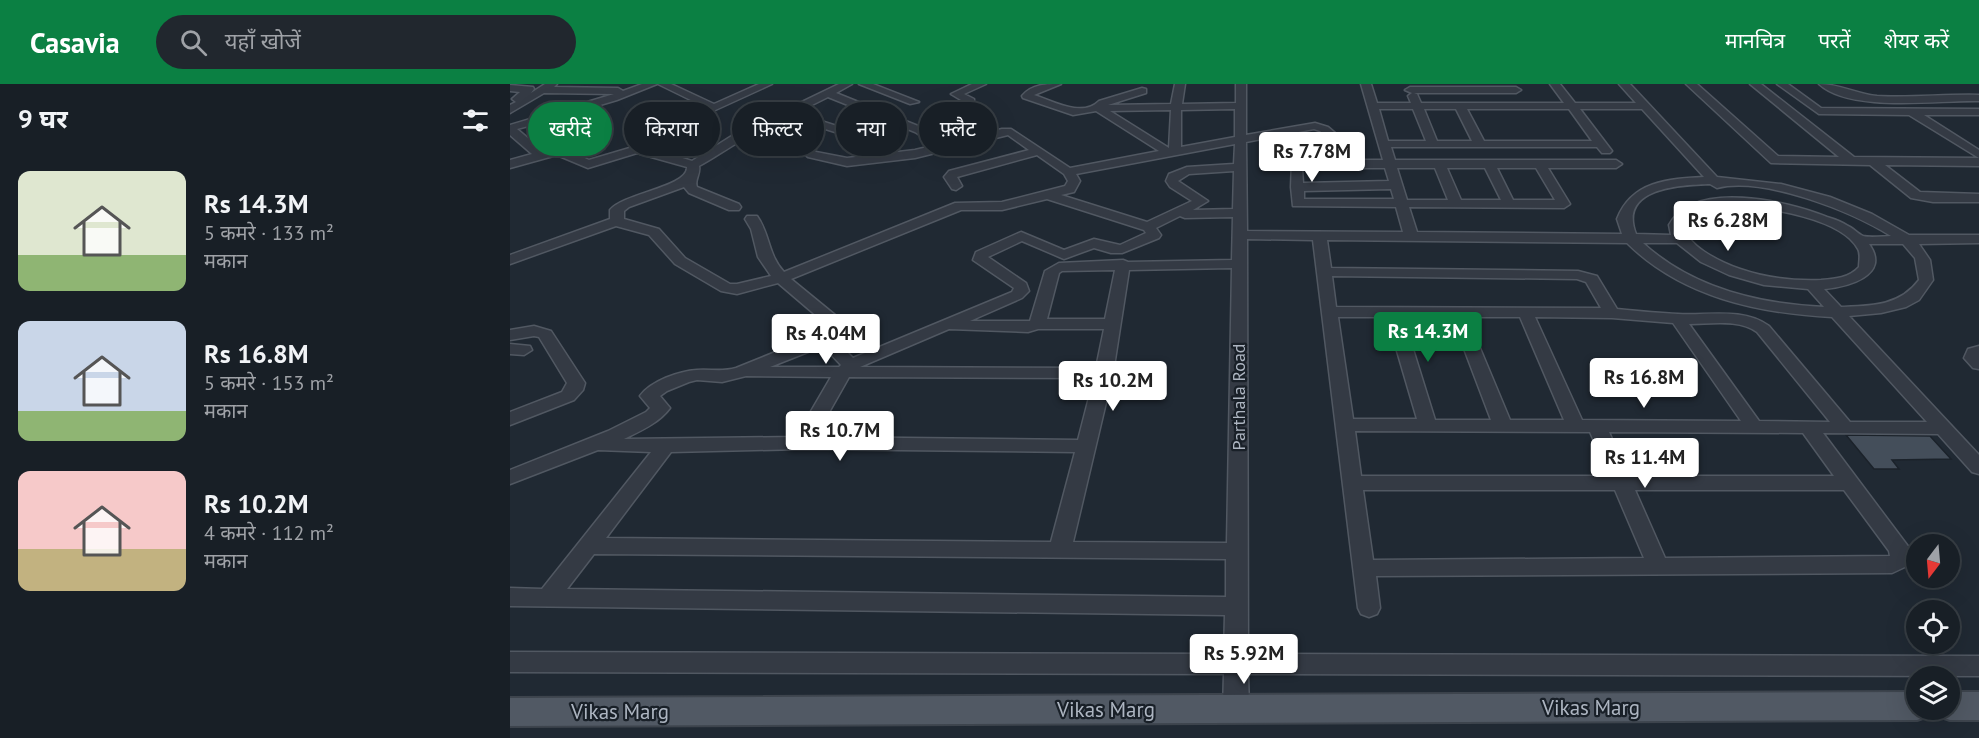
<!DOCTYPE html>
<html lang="hi">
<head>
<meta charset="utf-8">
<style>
	:root { --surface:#181f26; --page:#21272e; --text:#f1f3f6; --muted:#9fa2a7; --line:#363d43; --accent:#0b8043 }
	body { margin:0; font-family:"PT Sans","Noto Sans Devanagari",sans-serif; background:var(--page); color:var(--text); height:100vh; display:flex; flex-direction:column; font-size:22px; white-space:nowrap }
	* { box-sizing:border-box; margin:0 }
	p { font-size:20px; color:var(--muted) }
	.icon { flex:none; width:33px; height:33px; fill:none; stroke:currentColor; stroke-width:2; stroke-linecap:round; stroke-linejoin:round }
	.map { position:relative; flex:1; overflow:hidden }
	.sheet { display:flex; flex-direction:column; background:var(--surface); width:510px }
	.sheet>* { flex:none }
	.hud { position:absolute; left:18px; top:18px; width:570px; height:54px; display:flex; gap:12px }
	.needle { width:39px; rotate:196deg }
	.buttons { position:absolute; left:1396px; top:450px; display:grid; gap:12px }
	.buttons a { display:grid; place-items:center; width:54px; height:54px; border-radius:50%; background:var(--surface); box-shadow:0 6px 24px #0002,0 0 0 2px var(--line); font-size:30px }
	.price { position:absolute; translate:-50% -51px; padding:0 14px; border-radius:6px; background:#fff; color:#222; font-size:20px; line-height:39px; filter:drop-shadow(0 2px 3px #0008) }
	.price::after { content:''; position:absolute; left:50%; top:36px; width:18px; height:14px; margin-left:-9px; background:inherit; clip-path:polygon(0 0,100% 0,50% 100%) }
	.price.current { background:var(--accent); color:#fff }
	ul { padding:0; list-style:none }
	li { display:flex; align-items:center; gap:18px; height:150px; padding:0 18px }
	li span { display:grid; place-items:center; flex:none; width:168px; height:120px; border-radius:12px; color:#555 }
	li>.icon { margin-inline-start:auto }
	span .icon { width:72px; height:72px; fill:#fffc; stroke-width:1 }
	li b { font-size:26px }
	h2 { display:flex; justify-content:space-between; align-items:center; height:72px; padding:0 18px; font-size:26px }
	.tag { padding:0 21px; border-radius:27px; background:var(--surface); box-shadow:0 6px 24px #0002,0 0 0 2px var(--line); font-size:21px; line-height:54px }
	.tag.current { background:var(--accent); color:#fff }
	header { display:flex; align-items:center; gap:36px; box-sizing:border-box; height:84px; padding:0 30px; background:var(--accent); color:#fff }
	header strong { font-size:28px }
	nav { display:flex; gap:33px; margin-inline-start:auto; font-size:21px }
	.search { width:420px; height:54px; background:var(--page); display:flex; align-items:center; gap:15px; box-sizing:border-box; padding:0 21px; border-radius:33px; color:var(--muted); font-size:22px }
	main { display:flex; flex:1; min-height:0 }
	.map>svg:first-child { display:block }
</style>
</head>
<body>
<header>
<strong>Casavia</strong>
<div class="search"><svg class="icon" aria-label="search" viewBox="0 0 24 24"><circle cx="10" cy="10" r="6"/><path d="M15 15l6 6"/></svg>यहाँ खोजें</div>
<nav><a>मानचित्र</a><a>परतें</a><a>शेयर करें</a></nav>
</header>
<main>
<section class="sheet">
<h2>9 घर<svg class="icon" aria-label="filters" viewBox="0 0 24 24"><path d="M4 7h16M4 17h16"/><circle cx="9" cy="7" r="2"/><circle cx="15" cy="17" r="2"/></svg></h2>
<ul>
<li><span style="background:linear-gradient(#dfe7d0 70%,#8fb573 0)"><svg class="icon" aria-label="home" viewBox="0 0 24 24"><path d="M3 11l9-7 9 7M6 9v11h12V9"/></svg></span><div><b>Rs 14.3M</b><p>5 कमरे · 133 m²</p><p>मकान</p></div></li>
<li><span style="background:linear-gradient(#c9d6e8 75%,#8fb573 0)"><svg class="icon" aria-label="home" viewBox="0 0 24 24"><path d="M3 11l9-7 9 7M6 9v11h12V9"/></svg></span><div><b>Rs 16.8M</b><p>5 कमरे · 153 m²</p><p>मकान</p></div></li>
<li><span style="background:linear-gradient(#f6c9c9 65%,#c2b280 0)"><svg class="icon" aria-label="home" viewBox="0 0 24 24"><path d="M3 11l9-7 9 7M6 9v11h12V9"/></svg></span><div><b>Rs 10.2M</b><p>4 कमरे · 112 m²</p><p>मकान</p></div></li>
</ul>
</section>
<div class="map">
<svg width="1469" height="654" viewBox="0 0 1469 654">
	<rect width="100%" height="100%" fill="#202933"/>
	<path fill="#444e5a" stroke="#1b222a" stroke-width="1.5" d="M1336,351L1420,352L1441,375L1382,376L1389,385H1364Z"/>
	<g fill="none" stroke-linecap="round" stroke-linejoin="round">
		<g stroke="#515862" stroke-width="3">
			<g id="minor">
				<path d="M35,0H47L44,3L108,4L113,7L132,0H147L107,16L33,38L65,61V65L59,67L79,76L123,63L134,51L195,23L148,0H161L204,20L249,0H262L142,55L134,62L182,77L236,43L242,42L329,0H342L326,9L413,44L438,58L492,45H501L560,84L649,67L586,27L563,31L513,14L512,12C522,0 536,0 551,0L524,11C543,17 572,34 589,17L632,4L636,5V9L598,21L661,20L665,0H675L672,20L726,19V0H736V51L805,39L818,43L852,72L853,76H873L851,0H861L867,19H901L898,12L902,9L895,6L900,3H1006L1011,6L1006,9H904L907,10L911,19H1054L1040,0H1050L1065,19H1126L1109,0H1120L1207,93L1271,100L1320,113L1362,130L1399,151H1469V159L1409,160L1420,176L1423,196L1409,216L1396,223L1371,229L1339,232L1469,371V390L1462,388L1428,350L1313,349L1400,465L1402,475L1399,481L1382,489L866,492L870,524L867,530L859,533L851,530L848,524L803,156L737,155L738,570L1469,572V592L738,590L739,625L735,633L726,636L717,633L713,625L714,590L0,588V568L714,570L715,531L0,522V504L32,505L141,368L88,366L0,400V386L98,347L136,328L140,324L130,312C141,297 169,287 187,286C201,285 212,288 226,284L322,245L268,199L227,210L211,207L165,180L139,151L106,142L0,180V171L100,135V126C114,109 178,103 177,83L127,69L78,84L47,71L0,84V76L22,70L0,51V41L104,10L34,9L0,29V21L6,18L2,15L10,8L0,7V1L23,3L24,5L21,9ZM318,13L405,48L426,61L405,66L337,74L306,68L293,58L253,45L277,33L325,48H333V44L286,29ZM725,25V53L671,63V26ZM869,25H903L916,57H878ZM914,25H946L962,57H927ZM957,25H1059L1082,57H974ZM1070,25H1132L1194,93C1158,95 1122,97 1107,135L1112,150L907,148L899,123L1054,124L1060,120L1038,84H1106L1112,80L1106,76H885L881,63H1087L1092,69H1100L1102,67ZM661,26L659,64L600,27ZM22,41L52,62L33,67L7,45ZM804,45L810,47L843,76L782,77L781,103L783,122L886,123L893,148L737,147L736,58ZM244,50L285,62L298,73L337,82L405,74L498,51L519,66L439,87L434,93L442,105L446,106L452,102L447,93L527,71L554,90L558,97L555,102L492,118L445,119L274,188C258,171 260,150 247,132H237L235,135L241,145L248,173L261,192L227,200H220L175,174L149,145L114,135V127L119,123L174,103L179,109L219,126H229L231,123L229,120L187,103C184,96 191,90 189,82C208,72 224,59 244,50ZM725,60L724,80L677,83L659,90L656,97L660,103L682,117L637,138L551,111L564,108L570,97L566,90ZM792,84H875L879,97L793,99ZM887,84H925L938,116H897ZM937,84H975L991,116H951ZM987,84H1026L1045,116H1003ZM724,87L723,125L683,126L698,117L668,97L679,90ZM1200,100L1207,104C1253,92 1341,127 1381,152C1373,152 1361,154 1353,152C1348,150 1343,144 1338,142C1332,138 1324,135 1317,133C1277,117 1184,95 1159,141L1161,151L1126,150C1108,104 1169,101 1200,100ZM881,105L884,115H794V107ZM537,115L634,146L636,149L610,161L584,155L554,166L511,148L466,168L463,176L504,204L502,208L343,274L325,256L338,247L336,240L281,195L451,126H492ZM1227,121C1259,124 1332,134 1348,165C1351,170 1349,177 1349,183C1339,194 1325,195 1311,196C1284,197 1256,194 1230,185C1173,165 1142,125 1227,121ZM670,132L675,134L723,133L722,176L618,178L613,176L549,179L535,187L520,237H460L512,214L519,207L516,199L478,173L512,157L554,175L584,164L601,169H612L649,154L651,151L646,144ZM817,156L1117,159C1172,213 1247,229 1322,233L1417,338H1340L1259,242C1233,223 1197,232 1168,230C1148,229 1127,227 1107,225L1087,192L1068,187L821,184ZM1133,159H1167L1191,178L1219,191L1254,201L1298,205L1314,223C1249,220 1182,204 1133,159ZM1359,160H1393L1405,174L1409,196C1390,222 1361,222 1331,223L1314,205C1336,203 1382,192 1359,160ZM722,184L717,459L563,458L603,289L619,186ZM605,186L595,235H537L549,189L552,187ZM822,192L1067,195L1076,198L1091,224L826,223ZM828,233H877L907,335H843ZM893,233H942L981,336H925ZM957,233H1010L1054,336H1000ZM1025,233L1102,234L1163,239L1231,337L1072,336ZM1179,240C1202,240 1229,235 1247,248L1320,338L1249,337ZM439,245L518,248L528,245H594L586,284L350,283ZM313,262L331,281L329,283H260ZM236,292L321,293L286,353L114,355C130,347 149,339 160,324L150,312L157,307L179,298L187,296L212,298ZM339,293L584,294L568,356L305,353ZM845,347L1080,348L1099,392H851ZM1099,348L1293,349L1324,392H1118ZM292,365L565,368L541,458L96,454L161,368ZM853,406H1105L1134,474L863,476ZM1125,406H1334L1379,467L1380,472L1155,474ZM84,470L716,475V513L57,505Z"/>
				<path d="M349,0H363L409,18L400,20Z"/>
				<path d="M462,0H476L454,10L464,15V19H456L441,10Z"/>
				<path d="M1176,0H1187L1268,72L1329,73L1240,0H1251L1344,73L1469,74L1399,31L1309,30L1267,0H1278L1311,24L1469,25V31H1414L1469,66V82L1375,81L1410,108L1469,110V118H1423L1401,114L1360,81L1261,79Z"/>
				<path d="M1309,0C1329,0 1347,10 1367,12C1401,14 1435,10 1469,11V17C1428,16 1340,29 1309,0Z"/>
				<path d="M24,242L41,247L75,299L73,306L64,316L0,341V328L52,308L57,299L29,253L24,252L0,256V246Z"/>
				<path d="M0,260L20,262L22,266L14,271L0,270Z"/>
				<path d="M1469,262V285L1463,284L1454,274L1458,265Z"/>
			</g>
		</g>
		<g stroke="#3d444d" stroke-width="4">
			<g id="major">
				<path d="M1407,608V626H1421L1418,632L1407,636L0,642V614Z"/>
				<path d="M1440,608H1469V636H1440L1429,632L1426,626H1440Z"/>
			</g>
		</g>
		<use href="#minor" fill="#343a44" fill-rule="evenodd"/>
		<use href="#major" fill="#515964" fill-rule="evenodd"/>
	</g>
	<g text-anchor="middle" stroke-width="4.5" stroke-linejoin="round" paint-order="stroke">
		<g font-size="18" fill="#adb5c1" stroke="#192028">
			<text transform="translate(729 313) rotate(-90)" y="6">Parthala Road</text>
		</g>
		<g font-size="21" fill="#adb5c1" stroke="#192028">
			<text x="1081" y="631">Vikas Marg</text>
			<text x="596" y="633">Vikas Marg</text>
			<text x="110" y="635">Vikas Marg</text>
		</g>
	</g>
</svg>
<div class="buttons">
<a><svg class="needle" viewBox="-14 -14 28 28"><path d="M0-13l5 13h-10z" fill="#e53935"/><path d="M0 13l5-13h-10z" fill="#9fa2a7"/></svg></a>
<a><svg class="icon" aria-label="locate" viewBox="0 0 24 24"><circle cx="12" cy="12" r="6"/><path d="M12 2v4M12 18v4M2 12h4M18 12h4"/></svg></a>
<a><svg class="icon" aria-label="layers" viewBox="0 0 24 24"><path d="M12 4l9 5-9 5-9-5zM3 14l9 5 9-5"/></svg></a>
</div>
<b class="price" style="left:802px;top:99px">Rs 7.78M</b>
<b class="price" style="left:1218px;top:168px">Rs 6.28M</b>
<b class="price current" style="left:918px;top:279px">Rs 14.3M</b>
<b class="price" style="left:316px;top:281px">Rs 4.04M</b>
<b class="price" style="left:1134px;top:325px">Rs 16.8M</b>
<b class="price" style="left:603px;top:328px">Rs 10.2M</b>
<b class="price" style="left:330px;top:378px">Rs 10.7M</b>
<b class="price" style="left:1135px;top:405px">Rs 11.4M</b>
<b class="price" style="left:734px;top:601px">Rs 5.92M</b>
<div class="hud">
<a class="tag current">खरीदें</a>
<a class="tag">किराया</a>
<a class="tag">फ़िल्टर</a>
<a class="tag">नया</a>
<a class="tag">फ़्लैट</a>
</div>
</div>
</main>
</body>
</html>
